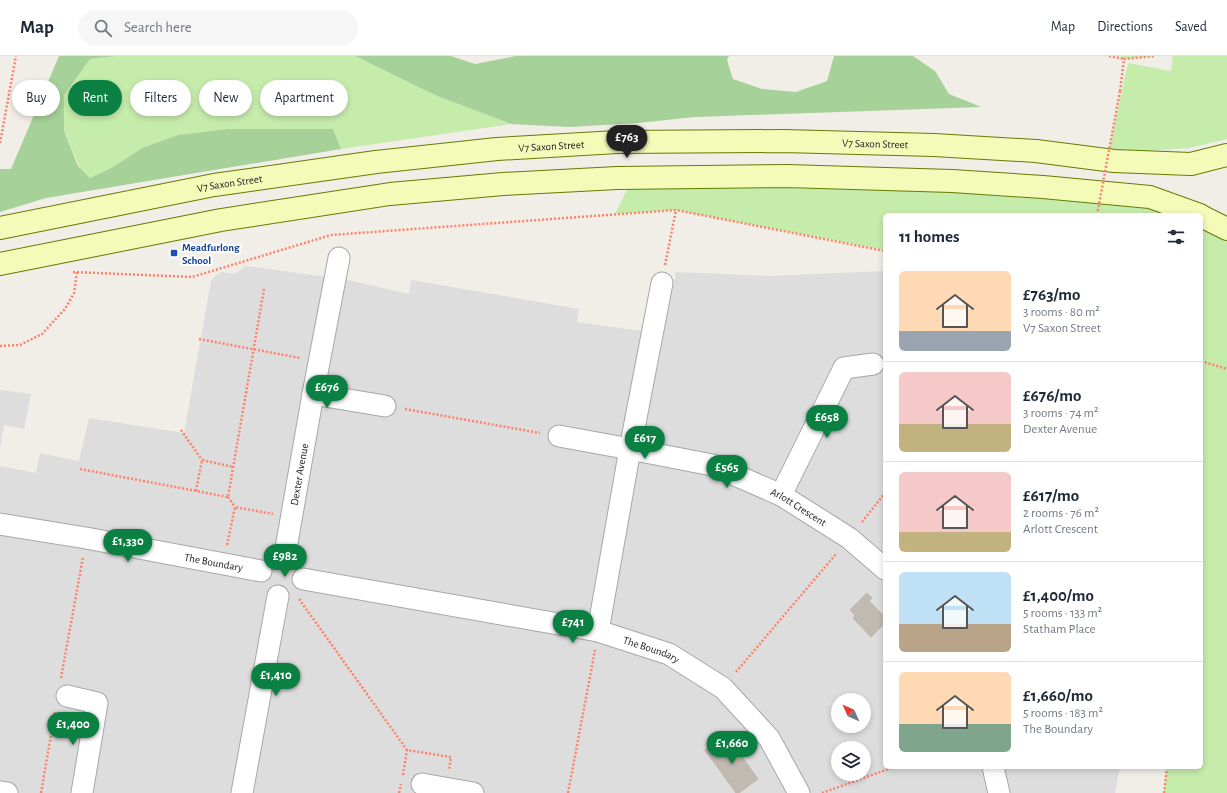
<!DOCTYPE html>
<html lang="en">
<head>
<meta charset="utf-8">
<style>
	:root { --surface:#fff; --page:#f6f6f7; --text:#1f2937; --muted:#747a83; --line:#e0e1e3; --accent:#0b8043 }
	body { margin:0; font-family:"Alegreya Sans",sans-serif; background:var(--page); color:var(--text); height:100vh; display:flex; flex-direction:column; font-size:15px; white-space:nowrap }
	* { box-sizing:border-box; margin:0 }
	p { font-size:13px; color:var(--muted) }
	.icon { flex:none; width:22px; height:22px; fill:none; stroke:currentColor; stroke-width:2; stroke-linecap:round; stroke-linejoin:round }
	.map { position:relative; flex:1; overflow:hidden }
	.panel { position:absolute; left:883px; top:157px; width:320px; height:556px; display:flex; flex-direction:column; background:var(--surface); border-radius:6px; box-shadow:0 2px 6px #0003 }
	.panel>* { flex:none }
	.guide { position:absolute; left:12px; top:24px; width:380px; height:36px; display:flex; gap:8px }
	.needle { width:26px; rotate:315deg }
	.controls { position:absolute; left:831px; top:637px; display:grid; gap:8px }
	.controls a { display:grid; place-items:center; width:40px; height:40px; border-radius:50%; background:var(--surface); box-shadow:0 2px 6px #0003; font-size:20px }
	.price { position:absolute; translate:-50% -34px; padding:0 9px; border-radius:14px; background:var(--accent); color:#fff; font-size:13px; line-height:26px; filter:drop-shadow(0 1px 2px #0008) }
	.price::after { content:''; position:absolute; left:50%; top:24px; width:12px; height:9px; margin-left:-6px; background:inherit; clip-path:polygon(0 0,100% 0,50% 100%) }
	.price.current { background:#222; color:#fff }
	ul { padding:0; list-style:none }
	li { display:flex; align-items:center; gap:12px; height:100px; padding:0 16px }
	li+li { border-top:1px solid var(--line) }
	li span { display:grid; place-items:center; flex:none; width:112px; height:80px; border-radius:6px; color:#555 }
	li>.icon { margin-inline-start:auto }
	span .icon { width:48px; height:48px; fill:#fffc; stroke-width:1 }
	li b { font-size:17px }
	h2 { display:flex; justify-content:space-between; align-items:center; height:48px; padding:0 16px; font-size:17px }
	.chip { padding:0 14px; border-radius:18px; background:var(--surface); box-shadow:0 2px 6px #0003; font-size:14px; line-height:36px }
	.chip.current { background:var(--accent); color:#fff }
	header { display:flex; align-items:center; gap:24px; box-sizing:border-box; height:56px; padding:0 20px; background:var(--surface); border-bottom:1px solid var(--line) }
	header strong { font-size:19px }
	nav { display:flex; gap:22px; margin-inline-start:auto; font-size:14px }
	.search { width:280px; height:36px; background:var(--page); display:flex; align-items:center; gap:10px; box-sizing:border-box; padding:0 14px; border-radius:22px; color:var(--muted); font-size:15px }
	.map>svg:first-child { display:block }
</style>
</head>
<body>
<header>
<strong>Map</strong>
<div class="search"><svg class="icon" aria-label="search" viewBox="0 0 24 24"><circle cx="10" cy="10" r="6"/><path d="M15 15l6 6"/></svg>Search here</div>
<nav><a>Map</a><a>Directions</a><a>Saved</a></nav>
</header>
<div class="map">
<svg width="1227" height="737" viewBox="0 0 1227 737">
	<rect width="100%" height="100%" fill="#f0eee6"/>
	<g fill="#dedddd" fill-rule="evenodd">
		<path d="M246,210L348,224L409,238L411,224L579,253L577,266L663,278L676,216L769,220L885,215V711H1120L1115,737H0V410L36,417L40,397L79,405L89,362L184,377L211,225L215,220L222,216L235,218ZM838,644H864V670H838ZM838,692H864V718H838Z"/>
		<path d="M0,334L31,338L24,373L4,369L0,392Z"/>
	</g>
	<g fill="#c6ecab">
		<path d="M116,0H355L437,40L511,68L341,93L333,73H227L178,79L142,92L113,111L90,122L80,112L64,75V38L90,3Z"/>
		<path d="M1118,0H1155L1124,3Z"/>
		<path d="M1173,0H1227V83L1189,92L1108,98L1128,7L1171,15Z"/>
		<path d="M633,122L1094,136L1200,159H885V194L676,154L615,158Z"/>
		<path d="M1201,160L1227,173V737H1164L1167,711H1201Z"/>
	</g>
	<g fill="#a6d199">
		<path d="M59,0H116L90,3L64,39V75L78,110L90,122L113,111L142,92L178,79L227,73H333L341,93L46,142L0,156V113H11Z"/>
		<path d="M355,0H451L475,8L516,0H729L727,4L733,23L762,33L796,36L827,25L834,0H913L935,15L949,38L981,51L695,61L638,67L569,71L511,68L437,40Z"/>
	</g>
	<g fill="#c1bab2" stroke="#c3b5a7">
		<path d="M867,537L872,542L869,545L885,561V567L871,581L853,562L855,559L850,554Z"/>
		<path d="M726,679L758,723L739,737H736L705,694Z"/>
	</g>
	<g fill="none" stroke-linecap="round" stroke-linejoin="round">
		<g stroke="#a7a7a7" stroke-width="23">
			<g id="street">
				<path d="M313,338L385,350"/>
				<path id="s1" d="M559,380L630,393L712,409L781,439L849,482L885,513"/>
				<path d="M781,439L844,312L873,308"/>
				<path id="s2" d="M0,468L86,482L261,515"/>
				<path id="s3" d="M285,498L313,338L339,202"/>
				<path id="s4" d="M303,523L598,575L669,598L723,632L769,682L799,737"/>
				<path d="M598,575L630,393L662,227"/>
				<path d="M67,640L97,647L82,737"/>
				<path d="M993,711L999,737"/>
				<path d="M422,728L473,737"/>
				<path d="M0,736L7,737"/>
				<path d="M242,737L278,540"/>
			</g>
		</g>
		<g stroke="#667b02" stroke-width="24">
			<g id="secondary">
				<path d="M1201,160L1227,173"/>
				<path id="s5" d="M0,172L214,129L376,106L497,93L617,86L783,85L934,89L1036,95L1114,105L1191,108L1227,99"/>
				<path d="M0,208L221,164L390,138L503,128L617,122L787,120L952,125L1043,131L1150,141L1200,159"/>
			</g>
		</g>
		<g stroke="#fd826a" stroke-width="2.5" stroke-dasharray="2 2" stroke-linecap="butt">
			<path d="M1109,0L1124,3"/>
			<path d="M1120,35L1124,3L1155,0"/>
			<path d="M0,87L16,0"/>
			<path d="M665,209L676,154"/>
			<path d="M73,216L192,221L331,179L676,154L885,195"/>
			<path d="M199,283L300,302"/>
			<path d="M0,290L20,289L42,278L65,253L74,237L77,216"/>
			<path d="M1201,305L1227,313"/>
			<path d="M405,353L540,377"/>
			<path d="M181,374L202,404"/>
			<path d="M80,413L228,441L264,233"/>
			<path d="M196,435L202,404L233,411"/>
			<path d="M228,441L235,451"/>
			<path d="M862,466L885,437"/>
			<path d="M227,489L235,451L273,458"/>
			<path d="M299,543L407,694L451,701L449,714"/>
			<path d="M736,616L836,498"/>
			<path d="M61,622L83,501"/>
			<path d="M54,661L74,665"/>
			<path d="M403,719L407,694"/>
			<path d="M41,737L55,656"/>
			<path d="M399,737L401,728"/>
			<path d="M568,737L595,594"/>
			<path d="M822,737L894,711"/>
			<path d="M1164,737L1167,711"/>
		</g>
		<use href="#street" stroke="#fff" stroke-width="21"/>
		<use href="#secondary" stroke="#f4fbb9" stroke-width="22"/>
		<path stroke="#fd826a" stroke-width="2.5" stroke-dasharray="2 2" stroke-linecap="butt" d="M1097,159L1120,35"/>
	</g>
	<rect fill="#1a4fb4" stroke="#fff" stroke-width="1.5" x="170" y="193" width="8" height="8" rx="2"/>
	<g text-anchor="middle" stroke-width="4" stroke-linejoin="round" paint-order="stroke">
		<g font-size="11" fill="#202020" stroke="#fff">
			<text dy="4" stroke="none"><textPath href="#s5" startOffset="882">V7 Saxon Street</textPath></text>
			<text dy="4" stroke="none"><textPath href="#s5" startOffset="558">V7 Saxon Street</textPath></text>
			<text dy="4" stroke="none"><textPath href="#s5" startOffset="234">V7 Saxon Street</textPath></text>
			<text dy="4" stroke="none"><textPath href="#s3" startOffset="81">Dexter Avenue</textPath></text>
			<text dy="4" stroke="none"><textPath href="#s1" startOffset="252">Arlott Crescent</textPath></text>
			<text dy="4" stroke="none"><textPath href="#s2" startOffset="217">The Boundary</textPath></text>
			<text dy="4" stroke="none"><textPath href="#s4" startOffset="356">The Boundary</textPath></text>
		</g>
		<g font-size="11" font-weight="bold" fill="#164399" stroke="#fff" text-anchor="start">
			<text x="182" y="195">Meadfurlong<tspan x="182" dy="13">School</tspan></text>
		</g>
	</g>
</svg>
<div class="controls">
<a><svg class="needle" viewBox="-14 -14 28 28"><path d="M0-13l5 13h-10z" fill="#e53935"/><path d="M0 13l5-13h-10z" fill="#747a83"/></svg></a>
<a><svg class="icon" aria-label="layers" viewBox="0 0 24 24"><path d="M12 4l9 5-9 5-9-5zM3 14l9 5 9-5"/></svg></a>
</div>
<b class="price current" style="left:627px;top:103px">£763</b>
<b class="price" style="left:327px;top:353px">£676</b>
<b class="price" style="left:827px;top:383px">£658</b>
<b class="price" style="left:645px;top:404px">£617</b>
<b class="price" style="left:727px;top:433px">£565</b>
<b class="price" style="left:128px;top:507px">£1,330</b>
<b class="price" style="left:285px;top:522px">£982</b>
<b class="price" style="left:573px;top:588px">£741</b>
<b class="price" style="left:276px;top:641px">£1,410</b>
<b class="price" style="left:73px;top:690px">£1,400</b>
<b class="price" style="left:732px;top:709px">£1,660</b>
<div class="guide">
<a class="chip">Buy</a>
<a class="chip current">Rent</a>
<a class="chip">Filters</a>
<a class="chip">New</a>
<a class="chip">Apartment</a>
</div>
<section class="panel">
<h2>11 homes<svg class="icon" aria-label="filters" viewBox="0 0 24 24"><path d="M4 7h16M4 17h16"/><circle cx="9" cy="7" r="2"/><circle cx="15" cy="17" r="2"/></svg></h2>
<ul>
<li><span style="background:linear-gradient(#ffd9b3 75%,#9aa5b1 0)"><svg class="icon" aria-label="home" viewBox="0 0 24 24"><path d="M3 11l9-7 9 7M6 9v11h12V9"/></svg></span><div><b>£763/mo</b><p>3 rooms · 80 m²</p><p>V7 Saxon Street</p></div></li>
<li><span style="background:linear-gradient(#f6c9c9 65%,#c2b280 0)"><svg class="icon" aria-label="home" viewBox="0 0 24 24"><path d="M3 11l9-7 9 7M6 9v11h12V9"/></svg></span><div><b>£676/mo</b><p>3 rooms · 74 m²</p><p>Dexter Avenue</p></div></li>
<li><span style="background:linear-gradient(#f6c9c9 75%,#c2b280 0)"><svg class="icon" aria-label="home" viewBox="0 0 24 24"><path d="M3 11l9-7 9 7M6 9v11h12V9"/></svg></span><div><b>£617/mo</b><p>2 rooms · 76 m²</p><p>Arlott Crescent</p></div></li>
<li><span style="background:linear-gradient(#bfe0f5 65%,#b9a48a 0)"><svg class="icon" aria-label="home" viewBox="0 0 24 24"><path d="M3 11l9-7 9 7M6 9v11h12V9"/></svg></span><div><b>£1,400/mo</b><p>5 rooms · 133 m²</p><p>Statham Place</p></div></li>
<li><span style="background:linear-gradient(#ffd9b3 65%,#7fa58c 0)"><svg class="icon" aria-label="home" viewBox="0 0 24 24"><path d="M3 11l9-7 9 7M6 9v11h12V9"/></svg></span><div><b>£1,660/mo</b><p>5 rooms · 183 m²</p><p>The Boundary</p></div></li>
</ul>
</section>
</div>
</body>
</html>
